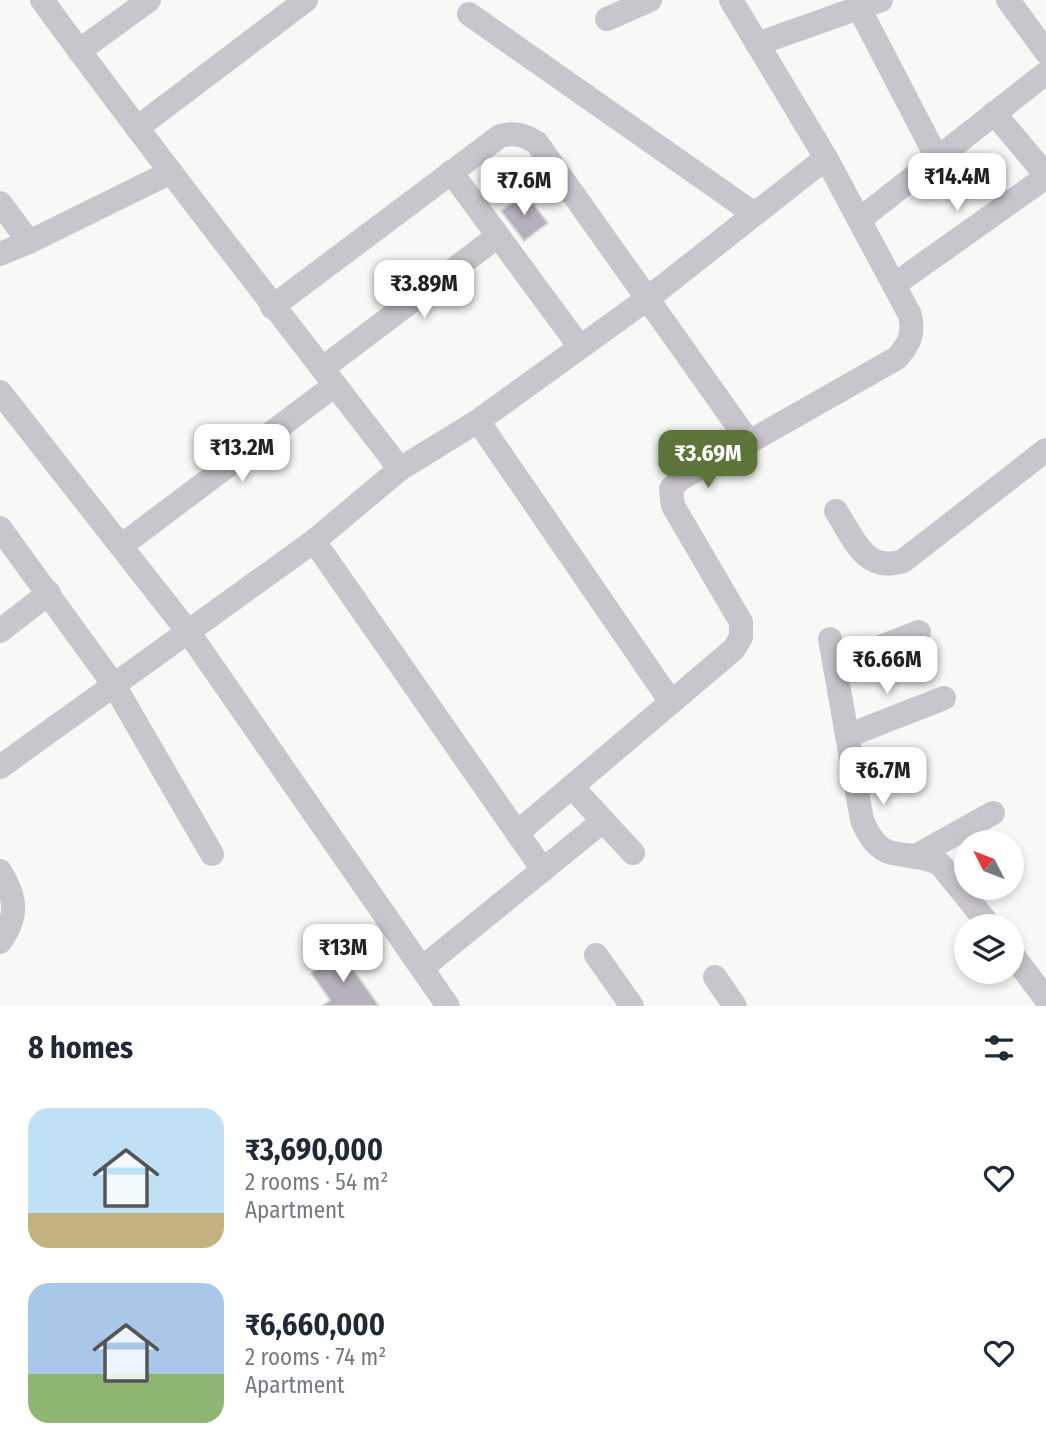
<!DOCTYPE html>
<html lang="en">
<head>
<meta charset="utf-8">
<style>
	:root { --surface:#fff; --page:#f2f2f3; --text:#1f2937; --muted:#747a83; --accent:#5d753a }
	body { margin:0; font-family:"Fira Sans Condensed",sans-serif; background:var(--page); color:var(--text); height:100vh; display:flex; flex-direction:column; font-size:26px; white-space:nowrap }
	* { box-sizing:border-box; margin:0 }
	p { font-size:23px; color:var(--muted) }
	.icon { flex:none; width:38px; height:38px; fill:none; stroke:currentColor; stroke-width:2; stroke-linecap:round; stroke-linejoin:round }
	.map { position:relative; height:1006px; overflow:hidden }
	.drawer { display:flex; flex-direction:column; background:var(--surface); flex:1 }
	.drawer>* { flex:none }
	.needle { width:46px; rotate:312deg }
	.controls { position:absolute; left:954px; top:830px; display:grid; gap:14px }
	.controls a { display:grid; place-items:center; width:70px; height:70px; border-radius:50%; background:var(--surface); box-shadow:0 4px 10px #0003; font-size:35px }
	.price { position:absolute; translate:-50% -60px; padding:0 16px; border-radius:14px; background:#fff; color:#222; font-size:23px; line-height:46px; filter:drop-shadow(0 2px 4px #0008) }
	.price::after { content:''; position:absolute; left:50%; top:42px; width:21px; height:16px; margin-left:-10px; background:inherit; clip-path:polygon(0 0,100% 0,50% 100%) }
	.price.on { background:var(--accent); color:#fff }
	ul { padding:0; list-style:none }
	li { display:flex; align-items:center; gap:21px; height:175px; padding:0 28px }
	li span { display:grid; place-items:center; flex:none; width:196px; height:140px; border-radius:21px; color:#555 }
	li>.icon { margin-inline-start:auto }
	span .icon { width:84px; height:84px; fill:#fffc; stroke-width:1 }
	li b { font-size:30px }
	h2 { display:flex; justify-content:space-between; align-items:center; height:84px; padding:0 28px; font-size:30px }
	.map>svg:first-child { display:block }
</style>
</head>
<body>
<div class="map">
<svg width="1046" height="1006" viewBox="0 0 1046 1006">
	<rect width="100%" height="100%" fill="#f7f9f7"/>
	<g fill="#b6b1bc" stroke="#d9dbd9" stroke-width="2">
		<path d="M525,193L548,223L524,241L501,211Z"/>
		<path d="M341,952L379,1006H322L330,1000L311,973Z"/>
	</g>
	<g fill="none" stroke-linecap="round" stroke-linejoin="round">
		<g stroke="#c9c5cc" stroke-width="24">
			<path d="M42,0C158,159 280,313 400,469"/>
			<path d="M1008,0L1046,52"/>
			<path d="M859,8L937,158"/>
			<path d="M469,14L753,213"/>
			<path d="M607,19L650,0"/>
			<path d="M757,44L881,0"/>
			<path d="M79,51L149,0"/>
			<path d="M994,113L1046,175"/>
			<path d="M137,128L306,0"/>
			<path d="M451,172L580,347"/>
			<path d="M0,203L29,242"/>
			<path d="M859,220L1046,73"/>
			<path d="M0,254L29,242L171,172"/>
			<path d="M894,285L1046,177"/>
			<path d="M272,307L500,136C515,132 524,135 537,143L749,442"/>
			<path d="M323,368L498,236"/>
			<path d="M0,392L189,633L448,1006"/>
			<path d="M478,421L671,702"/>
			<path d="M836,511C853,537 865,574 903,561L1046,450"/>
			<path d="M0,528L114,685L212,854"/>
			<path d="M314,541L543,870"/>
			<path d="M121,546L335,385"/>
			<path d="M0,631L49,593"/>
			<path d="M830,639L862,820C882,869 904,846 940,864L990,926"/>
			<path d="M835,665L919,632"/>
			<path d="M847,736L944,698"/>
			<path d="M0,767L314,541L400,469L478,421L647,299L826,158L731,0"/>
			<path d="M572,787L633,853"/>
			<path d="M517,833L734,649L741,637V622L673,506L671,489L680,479L749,442L897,358C910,343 914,334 910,315L826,158"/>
			<path d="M914,857L993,813"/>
			<path d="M0,871C16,897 19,916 0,942"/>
			<path d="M1012,954L1046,999"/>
			<path d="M596,955L632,1006"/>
			<path d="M422,968L603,821"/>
			<path d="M715,977L735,1006"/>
		</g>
	</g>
</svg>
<div class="controls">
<a><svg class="needle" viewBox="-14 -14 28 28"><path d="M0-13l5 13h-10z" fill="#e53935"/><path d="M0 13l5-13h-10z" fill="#747a83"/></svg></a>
<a><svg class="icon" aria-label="layers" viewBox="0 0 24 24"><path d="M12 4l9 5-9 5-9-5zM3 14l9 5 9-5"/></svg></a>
</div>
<b class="price" style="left:957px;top:213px">₹14.4M</b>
<b class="price" style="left:524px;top:217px">₹7.6M</b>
<b class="price" style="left:424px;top:320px">₹3.89M</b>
<b class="price" style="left:242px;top:484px">₹13.2M</b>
<b class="price on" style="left:708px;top:490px">₹3.69M</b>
<b class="price" style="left:887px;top:696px">₹6.66M</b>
<b class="price" style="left:883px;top:807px">₹6.7M</b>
<b class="price" style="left:343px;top:984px">₹13M</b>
</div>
<section class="drawer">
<h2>8 homes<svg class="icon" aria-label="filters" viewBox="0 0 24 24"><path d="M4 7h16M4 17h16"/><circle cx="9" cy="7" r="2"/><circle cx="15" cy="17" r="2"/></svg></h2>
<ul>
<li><span style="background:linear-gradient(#bfe0f5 75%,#c2b280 0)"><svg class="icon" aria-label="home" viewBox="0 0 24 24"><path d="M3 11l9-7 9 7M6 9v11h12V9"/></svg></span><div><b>₹3,690,000</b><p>2 rooms · 54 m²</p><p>Apartment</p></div><svg class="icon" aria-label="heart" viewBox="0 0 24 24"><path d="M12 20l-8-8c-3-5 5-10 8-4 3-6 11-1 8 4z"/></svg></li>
<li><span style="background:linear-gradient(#a9c7e8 65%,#8fb573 0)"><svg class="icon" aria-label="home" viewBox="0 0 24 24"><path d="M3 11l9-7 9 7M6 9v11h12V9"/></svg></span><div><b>₹6,660,000</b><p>2 rooms · 74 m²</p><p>Apartment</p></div><svg class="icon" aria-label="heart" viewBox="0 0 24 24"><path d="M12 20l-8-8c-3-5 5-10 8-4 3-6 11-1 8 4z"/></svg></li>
</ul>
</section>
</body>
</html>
